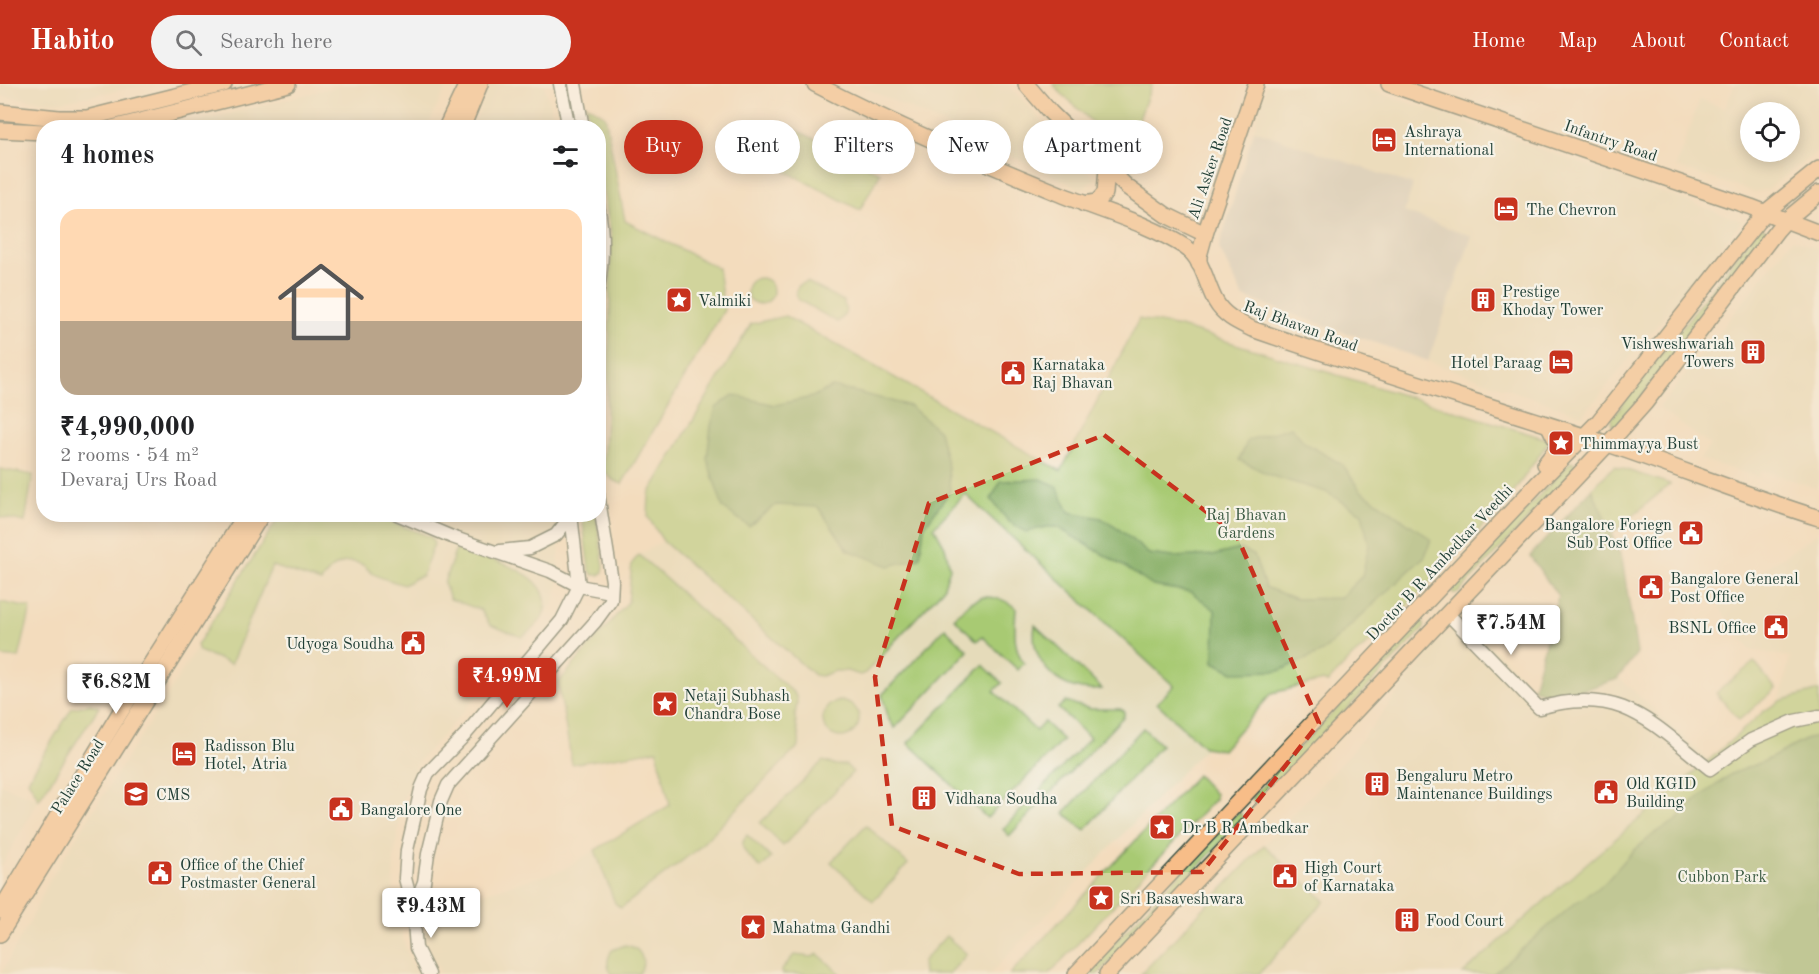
<!DOCTYPE html>
<html lang="en">
<head>
<meta charset="utf-8">
<style>
	:root { --surface:#fff; --page:#f2f2f2; --text:#202124; --muted:#757577; --accent:#c8321e }
	body { margin:0; font-family:"Old Standard TT",serif; background:var(--page); color:var(--text); height:100vh; display:flex; flex-direction:column; font-size:22px; white-space:nowrap }
	* { box-sizing:border-box; margin:0 }
	p { font-size:20px; color:var(--muted) }
	.icon { flex:none; width:33px; height:33px; fill:none; stroke:currentColor; stroke-width:2; stroke-linecap:round; stroke-linejoin:round }
	.map { position:relative; flex:1; overflow:hidden }
	.sheet { position:absolute; left:36px; top:36px; width:570px; height:402px; display:flex; flex-direction:column; background:var(--surface); border-radius:24px; box-shadow:0 3px 15px #0003 }
	.sheet>* { flex:none }
	.hud { position:absolute; left:624px; top:36px; width:570px; height:54px; display:flex; gap:12px }
	.fabs { position:absolute; left:1740px; top:18px; display:grid; gap:12px }
	.fabs a { display:grid; place-items:center; width:60px; height:60px; border-radius:50%; background:var(--surface); box-shadow:0 3px 15px #0003; font-size:30px }
	.price { position:absolute; translate:-50% -51px; padding:0 14px; border-radius:6px; background:#fff; color:#222; font-size:20px; line-height:39px; filter:drop-shadow(0 2px 3px #0008) }
	.price::after { content:''; position:absolute; left:50%; top:36px; width:18px; height:14px; margin-left:-9px; background:inherit; clip-path:polygon(0 0,100% 0,50% 100%) }
	.price.active { background:var(--accent); color:#fff }
	ul { padding:0; list-style:none }
	li { display:grid; align-content:center; gap:12px; height:318px; padding:0 24px }
	li span { display:grid; place-items:center; height:186px; border-radius:18px; color:#555 }
	li>.icon { margin-inline-start:auto }
	span .icon { width:108px; height:108px; fill:#fffc; stroke-width:1 }
	li b { font-size:26px }
	h2 { display:flex; justify-content:space-between; align-items:center; height:72px; padding:0 24px; font-size:26px }
	.pill { padding:0 21px; border-radius:27px; background:var(--surface); box-shadow:0 3px 15px #0003; font-size:21px; line-height:54px }
	.pill.active { background:var(--accent); color:#fff }
	header { display:flex; align-items:center; gap:36px; box-sizing:border-box; height:84px; padding:0 30px; background:var(--accent); color:#fff }
	header strong { font-size:28px }
	nav { display:flex; gap:33px; margin-inline-start:auto; font-size:21px }
	.search { width:420px; height:54px; background:var(--page); display:flex; align-items:center; gap:15px; box-sizing:border-box; padding:0 21px; border-radius:33px; color:var(--muted); font-size:22px }
	.map>svg:first-child { display:block }
</style>
</head>
<body>
<header>
<strong>Habito</strong>
<div class="search"><svg class="icon" aria-label="search" viewBox="0 0 24 24"><circle cx="10" cy="10" r="6"/><path d="M15 15l6 6"/></svg>Search here</div>
<nav><a>Home</a><a>Map</a><a>About</a><a>Contact</a></nav>
</header>
<div class="map">
<svg width="1819" height="890" viewBox="0 0 1819 890">
	<rect width="100%" height="100%" fill="#f7f3e8"/>
	<filter id="ink" filterUnits="userSpaceOnUse"><feTurbulence type="fractalNoise" baseFrequency=".0167" numOctaves="2"/><feDisplacementMap in="SourceGraphic" scale="12" xChannelSelector="R" yChannelSelector="G"/><feConvolveMatrix kernelMatrix="1 2 1 2 8 2 1 2 1" color-interpolation-filters="sRGB"/></filter>
	<filter id="wash" filterUnits="userSpaceOnUse"><feTurbulence type="fractalNoise" baseFrequency=".008" numOctaves="4" result="noise"/><feDisplacementMap in="SourceGraphic" scale="24" xChannelSelector="R" yChannelSelector="G"/><feGaussianBlur stdDeviation="1.35" result="paint"/><feColorMatrix in="noise" values="0 0 0 0 0 0 0 0 0 0 0 0 0 0 0 0 0 1.4 0 .05"/><feComposite in="paint" operator="in"/></filter>
	<g filter="url(#wash)">
		<rect width="100%" height="100%" fill="#f3dcbd"/>
		<g fill="#e5dbba" fill-rule="evenodd">
			<path d="M0,0H153L55,18L0,12Z"/>
			<path d="M347,0H448L427,43H178Z"/>
			<path d="M490,0H544L555,43H473Z"/>
			<path d="M857,0H1007L1095,95L1082,105Z"/>
			<path d="M1267,0H1351L1440,29L1742,137L1583,331L1428,277L1472,152L1403,128L1413,101L1254,46Z"/>
			<path d="M1735,0H1819V66L1768,105L1755,108L1676,83L1700,15L1725,25ZM1750,28H1790V68H1750Z"/>
			<path d="M1793,155L1819,165V398L1817,404L1762,386L1758,393L1700,375L1710,361L1659,324Z"/>
			<path d="M965,410L1175,602L1157,619L1205,664L990,890H441L424,853L427,834L436,824L442,821L562,786L595,766L615,819L800,655L797,645L795,631L798,617L795,610L639,471L663,457L814,591L821,592L835,587H847L860,591L945,463L933,443Z"/>
			<path d="M281,431H560L558,502L553,520L518,567L416,680L402,719L394,774L393,823L409,873L417,890H1L30,837L49,797Z"/>
			<path d="M1819,448V607L1780,617L1790,573L1750,565L1718,522L1756,489L1788,470Z"/>
			<path d="M1464,536L1533,604L1599,595L1613,588L1709,676L1580,785L1463,890H1141L1333,688L1365,652L1442,552L1460,542Z"/>
			<path d="M0,700L39,715L0,784Z"/>
		</g>
		<path fill="#c7c5b8" d="M1254,46L1413,101L1404,128L1472,152L1428,277L1243,213L1219,164Z"/>
		<g fill="#a8ca73" stroke="#648454" stroke-width="1.5">
			<path d="M1053,0H1152L1126,70L1059,7Z"/>
			<path d="M586,20L605,32L625,137L718,184L724,226L622,400L613,396L603,386L609,277L611,151L599,84L598,44L591,43Z"/>
			<path d="M779,37L880,89L860,126L760,74Z"/>
			<path d="M1760,142L1769,147L1619,341L1612,342L1611,335Z"/>
			<circle cx="760" cy="207" r="13"/>
			<path d="M807,198L843,217C848,226 845,233 837,238L797,215L796,206L800,200Z"/>
			<path d="M785,232L1061,387L1139,235L1180,243L1550,356L1510,413L1384,547L1353,572L1327,599L1323,597L1272,609L1222,666L1204,663L1157,619L1174,602L965,410L934,443L945,463L950,484L943,505L865,589L860,591L847,587H835L821,592L814,591L663,457L648,433L649,410L751,240Z"/>
			<path d="M1573,378L1577,383L1458,509H1453L1451,504L1570,379Z"/>
			<path d="M1614,382L1670,400L1611,450L1592,405Z"/>
			<path d="M0,385L33,391L25,438L0,433Z"/>
			<path d="M281,430L373,431L431,453L434,460L422,492L415,494L404,501C394,497 381,495 372,489C368,486 366,482 361,480C345,472 329,484 321,498L272,482L231,580L199,567L197,561Z"/>
			<path d="M582,431H596L604,482L603,488L600,491H593L589,486Z"/>
			<path d="M459,465C487,475 562,489 542,534C539,541 528,548 522,553L490,541L481,526L450,515L444,499L455,468Z"/>
			<path d="M639,471L795,610C799,619 796,622 795,631C795,642 801,652 799,662L696,766L621,824L615,819L595,766L670,721L657,666L572,680L558,599L628,518L632,479Z"/>
			<path d="M983,513C997,513 1004,515 1016,524C1015,543 1012,563 1024,579L1018,586L982,552L977,557L954,534L971,518Z"/>
			<path d="M0,518L31,524L19,574L0,572Z"/>
			<path d="M1420,537L1424,540V544L1260,717L1254,718L1253,713L1255,710Z"/>
			<path d="M1035,541L1102,605C1064,612 1028,581 1035,541Z"/>
			<path d="M945,544L968,567L895,644L889,636L882,611Z"/>
			<path d="M1754,578L1776,605L1739,636L1716,609Z"/>
			<path d="M983,581L1002,599L994,607L1036,647L1044,638L1063,656L987,734L908,659Z"/>
			<path d="M1816,607H1819V890H1463L1580,785L1709,676L1764,627L1780,617Z"/>
			<circle cx="841" cy="635" r="18"/>
			<path d="M1065,618L1091,625H1120L1124,627V632L1009,752L1003,745L1090,654L1058,624Z"/>
			<path d="M91,620L99,623L39,715L28,696L72,624Z"/>
			<path d="M1143,644L1161,661L1085,746L1064,729Z"/>
			<path d="M823,677L835,681H846L853,688L783,762L760,739Z"/>
			<path d="M1197,691L1215,710V715L1049,890H1010Z"/>
			<path d="M1239,729L1242,731V736L1098,890H1085L1235,731Z"/>
			<path d="M866,741L908,780L873,817L831,778Z"/>
			<path d="M747,751L771,774L761,784C751,774 735,765 747,751Z"/>
			<path d="M1264,761L1325,817L1259,890H1141Z"/>
			<path d="M946,852L967,870L949,890H923L922,878Z"/>
			<path d="M625,861C640,863 648,876 639,890H612C606,882 607,875 612,866Z"/>
			<path d="M818,870L841,890H782L781,887L794,871L812,873Z"/>
		</g>
		<g fill="#86ae65" stroke="#52764c" stroke-width="1.5">
			<path d="M832,303L856,308L910,322L939,347L948,383L950,407L924,443L920,474L889,482L848,466L818,423L776,421L749,442L723,424L707,375L711,342L716,324L733,311L775,321L812,313Z"/>
			<path d="M1291,343L1305,359L1343,381L1360,406L1431,455L1425,472L1322,568L1279,587L1233,588L1214,578L1215,526L1191,508L1153,502L1123,482L1057,443H1046L1026,448L1008,437L991,415L1001,397L1041,395L1057,402L1069,428L1101,434L1120,446L1149,470L1172,473L1216,471L1240,465L1254,471L1265,503L1296,515L1340,514L1362,492L1369,461L1362,429L1326,408L1272,392L1239,376L1248,356Z"/>
			<path d="M1592,405L1622,475L1637,569L1617,595L1586,605L1553,612L1533,604L1558,512L1530,472Z"/>
			<path d="M1819,653V890H1493L1574,820L1605,799L1632,768L1655,749L1676,737L1695,717L1731,690L1765,677L1807,655Z"/>
		</g>
	</g>
	<g filter="url(#ink)">
		<g fill="none" stroke-linecap="round" stroke-linejoin="round">
			<g stroke="#3f5549" stroke-width="15">
				<g id="minor">
					<path d="M560,0L569,44"/>
					<path d="M575,0L583,44"/>
					<path d="M598,121C604,150 603,177 598,206"/>
					<path d="M397,430L452,453L550,487L579,502L611,508"/>
					<path d="M500,467L530,464L556,451L571,432"/>
					<path d="M1448,530L1539,624C1621,600 1651,639 1710,685L1751,656L1794,637L1819,632"/>
					<path d="M413,825L424,798L428,770L441,717L448,701L595,538L611,516L612,497L598,410"/>
					<path d="M429,890L416,864L413,825L405,794L407,766L421,705L428,689L465,651L562,536L579,502L571,430"/>
				</g>
			</g>
			<g stroke="#3f5549" stroke-width="18">
				<g id="major">
					<path d="M815,0C894,41 977,76 1060,110C1101,127 1148,139 1185,163C1203,174 1206,201 1216,218C1224,232 1238,238 1252,245C1370,286 1489,321 1608,360C1679,384 1748,412 1819,434"/>
					<path d="M1026,0L1050,28L1127,103L1166,131L1205,150"/>
					<path d="M1389,0L1751,123L1819,149"/>
					<path d="M0,28L59,34H87L224,0"/>
					<path d="M112,44L288,0"/>
					<path d="M446,44L467,0"/>
					<path d="M462,44L480,0"/>
					<path d="M0,46L44,48"/>
					<path d="M1084,120L1097,118L1105,109L1107,84"/>
					<path d="M1199,180V172L1205,150L1256,0"/>
					<path d="M1545,380L1559,362L1549,342"/>
					<path d="M0,827L121,627L246,430"/>
					<path d="M0,850L262,430"/>
					<path d="M1076,890L1540,397L1599,337L1757,138L1766,128L1819,85"/>
					<path d="M1107,890L1620,347L1645,319L1777,146L1785,137L1819,109"/>
				</g>
			</g>
			<use href="#minor" stroke="#fff" stroke-width="12"/>
			<use href="#major" stroke="#f7bd88" stroke-width="15"/>
		</g>
	</g>
	<path d="M0 0H1819V890H0ZM1104,351L1236,450L1319,639L1202,788L1019,790L892,742L875,593L929,419Z" fill="#f3dcbd" fill-opacity=".55" fill-rule="evenodd"/>
	<path fill="none" stroke="#c8321e" stroke-width="4.5" stroke-dasharray="12 8" stroke-linejoin="round" d="M1104,351L1236,450L1319,639L1202,788L1019,790L892,742L875,593L929,419Z"/>
	<defs>
		<g id="hotel-square" transform="scale(1.35)"><rect x="-9" y="-9" width="18" height="18" rx="4" fill="#c8321e" stroke="#f7f3e8"/><path d="M-6-4.5h1.5V1H6V5H4.5V3h-9V5H-6ZM-4 0a1.8 1.8 0 1 1 3.6 0ZM.5 0V-2.5h3Q6-2.5 6 0Z" fill="#fff"/></g>
		<g id="sight-square" transform="scale(1.35)"><rect x="-9" y="-9" width="18" height="18" rx="4" fill="#c8321e" stroke="#f7f3e8"/><path d="M0-6L1.8-2.2L6-1.7L2.9 1.2L3.7 5.4L0 3.3L-3.7 5.4L-2.9 1.2L-6-1.7L-1.8-2.2Z" fill="#fff"/></g>
		<g id="building-square" transform="scale(1.35)"><rect x="-9" y="-9" width="18" height="18" rx="4" fill="#c8321e" stroke="#f7f3e8"/><path d="M-4-6H4V6H1V3H-1V6H-4ZM-2.5-4.3h1.7v1.8h-1.7ZM.8-4.3h1.7v1.8H.8ZM-2.5-1h1.7V.8h-1.7ZM.8-1h1.7V.8H.8Z" fill="#fff"/></g>
		<g id="civic-square" transform="scale(1.35)"><rect x="-9" y="-9" width="18" height="18" rx="4" fill="#c8321e" stroke="#f7f3e8"/><path d="M-.6-6.5H3V-4.5H.6V-3L4-1V1h2V6H-6V1h2V-1L-.6-3ZM-1.2 2.5V6h2.4V2.5Z" fill="#fff"/></g>
		<g id="university-square" transform="scale(1.35)"><rect x="-9" y="-9" width="18" height="18" rx="4" fill="#c8321e" stroke="#f7f3e8"/><path d="M0-5L7-2L0 1L-7-2ZM-4 1L0 2.5L4 1V4Q0 6-4 4Z" fill="#fff"/></g>
	</defs>
	<g fill-rule="evenodd">
		<use href="#hotel-square" x="1384" y="56"/>
		<use href="#hotel-square" x="1506" y="125"/>
		<use href="#sight-square" x="679" y="216"/>
		<use href="#building-square" x="1483" y="216"/>
		<use href="#building-square" x="1753" y="268"/>
		<use href="#hotel-square" x="1561" y="278"/>
		<use href="#civic-square" x="1013" y="289"/>
		<use href="#sight-square" x="1561" y="359"/>
		<use href="#civic-square" x="1691" y="449"/>
		<use href="#civic-square" x="1651" y="503"/>
		<use href="#civic-square" x="1776" y="543"/>
		<use href="#civic-square" x="413" y="559"/>
		<use href="#sight-square" x="665" y="620"/>
		<use href="#hotel-square" x="184" y="670"/>
		<use href="#building-square" x="1377" y="700"/>
		<use href="#civic-square" x="1606" y="708"/>
		<use href="#university-square" x="136" y="710"/>
		<use href="#building-square" x="924" y="714"/>
		<use href="#civic-square" x="341" y="725"/>
		<use href="#sight-square" x="1162" y="743"/>
		<use href="#civic-square" x="160" y="789"/>
		<use href="#civic-square" x="1285" y="792"/>
		<use href="#sight-square" x="1101" y="814"/>
		<use href="#building-square" x="1407" y="836"/>
		<use href="#sight-square" x="753" y="843"/>
	</g>
	<g text-anchor="middle" stroke-width="4.5" stroke-linejoin="round" paint-order="stroke">
		<g font-size="16" fill="#1f3d34" stroke="#f7f3e8" text-anchor="start">
			<text x="1404" y="53">Ashraya<tspan x="1404" dy="18">International</tspan></text>
			<text x="1526" y="131">The Chevron</text>
			<text x="1502" y="213">Prestige<tspan x="1502" dy="18">Khoday Tower</tspan></text>
			<text x="698" y="222">Valmiki</text>
			<text x="1734" y="265" text-anchor="end">Vishweshwariah<tspan x="1734" dy="18">Towers</tspan></text>
			<text x="1542" y="284" text-anchor="end">Hotel Paraag</text>
			<text x="1032" y="286">Karnataka<tspan x="1032" dy="18">Raj Bhavan</tspan></text>
			<text x="1580" y="365">Thimmayya Bust</text>
			<text x="1672" y="446" text-anchor="end">Bangalore Foriegn<tspan x="1672" dy="18">Sub Post Office</tspan></text>
			<text x="1670" y="500">Bangalore General<tspan x="1670" dy="18">Post Office</tspan></text>
			<text x="1756" y="549" text-anchor="end">BSNL Office</text>
			<text x="394" y="565" text-anchor="end">Udyoga Soudha</text>
			<text x="684" y="617">Netaji Subhash<tspan x="684" dy="18">Chandra Bose</tspan></text>
			<text x="204" y="667">Radisson Blu<tspan x="204" dy="18">Hotel, Atria</tspan></text>
			<text x="1396" y="697">Bengaluru Metro<tspan x="1396" dy="18">Maintenance Buildings</tspan></text>
			<text x="1626" y="705">Old KGID<tspan x="1626" dy="18">Building</tspan></text>
			<text x="156" y="716">CMS</text>
			<text x="944" y="720">Vidhana Soudha</text>
			<text x="360" y="731">Bangalore One</text>
			<text x="1182" y="749">Dr B R Ambedkar</text>
			<text x="180" y="786">Office of the Chief<tspan x="180" dy="18">Postmaster General</tspan></text>
			<text x="1304" y="789">High Court<tspan x="1304" dy="18">of Karnataka</tspan></text>
			<text x="1120" y="820">Sri Basaveshwara</text>
			<text x="1426" y="842">Food Court</text>
			<text x="772" y="849">Mahatma Gandhi</text>
		</g>
		<g font-size="16" fill="#1f3d34" stroke="#f7f3e8">
			<text transform="translate(1611 56) rotate(19)" y="6">Infantry Road</text>
			<text transform="translate(1209 84) rotate(-71)" y="6">Ali Asker Road</text>
			<text transform="translate(1301 241) rotate(20)" y="6">Raj Bhavan Road</text>
			<text transform="translate(1439 478) rotate(-47)" y="6">Doctor B R Ambedkar Veedhi</text>
			<text transform="translate(77 692) rotate(-58)" y="6">Palace Road</text>
		</g>
		<g font-size="16" fill="#3a5941" stroke="#f7f3e8">
			<text x="1246" y="436">Raj Bhavan<tspan x="1246" dy="18">Gardens</tspan></text>
			<text x="1722" y="798">Cubbon Park</text>
		</g>
	</g>
</svg>
<div class="fabs">
<a><svg class="icon" aria-label="locate" viewBox="0 0 24 24"><circle cx="12" cy="12" r="6"/><path d="M12 2v4M12 18v4M2 12h4M18 12h4"/></svg></a>
</div>
<b class="price" style="left:1511px;top:572px">₹7.54M</b>
<b class="price active" style="left:507px;top:625px">₹4.99M</b>
<b class="price" style="left:116px;top:631px">₹6.82M</b>
<b class="price" style="left:431px;top:855px">₹9.43M</b>
<div class="hud">
<a class="pill active">Buy</a>
<a class="pill">Rent</a>
<a class="pill">Filters</a>
<a class="pill">New</a>
<a class="pill">Apartment</a>
</div>
<section class="sheet">
<h2>4 homes<svg class="icon" aria-label="filters" viewBox="0 0 24 24"><path d="M4 7h16M4 17h16"/><circle cx="9" cy="7" r="2"/><circle cx="15" cy="17" r="2"/></svg></h2>
<ul>
<li><span style="background:linear-gradient(#ffd9b3 60%,#b9a48a 0)"><svg class="icon" aria-label="home" viewBox="0 0 24 24"><path d="M3 11l9-7 9 7M6 9v11h12V9"/></svg></span><div><b>₹4,990,000</b><p>2 rooms · 54 m²</p><p>Devaraj Urs Road</p></div></li>
</ul>
</section>
</div>
</body>
</html>
